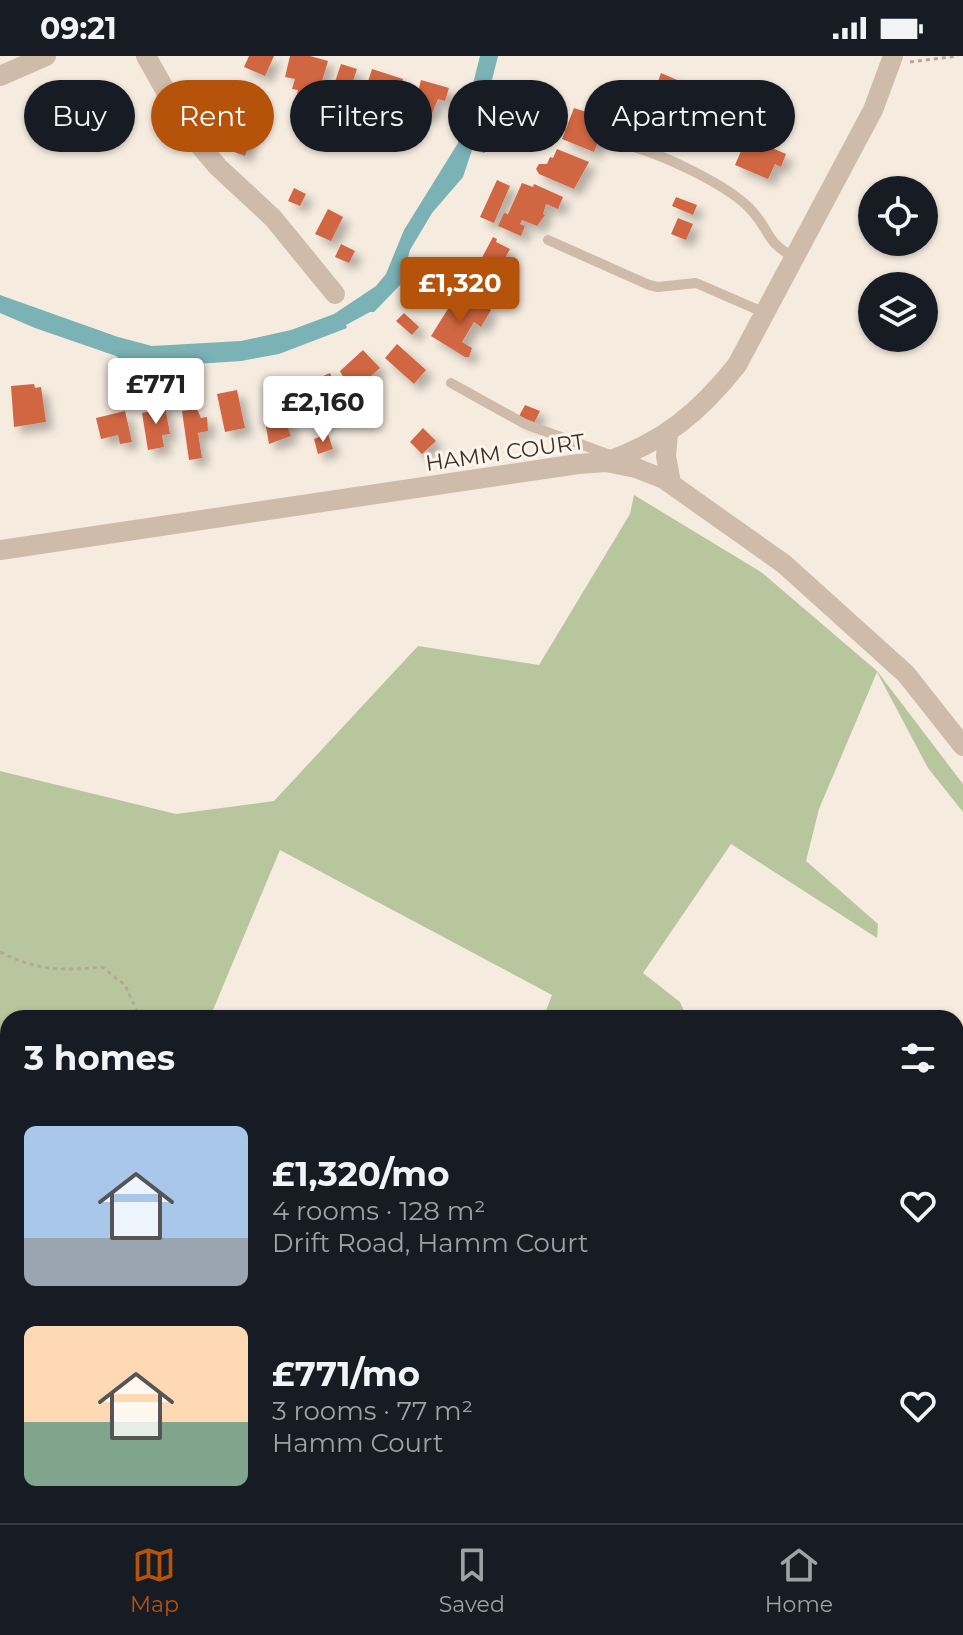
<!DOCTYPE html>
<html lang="en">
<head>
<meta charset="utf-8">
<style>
	:root { --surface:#171b24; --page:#20242c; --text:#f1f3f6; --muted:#9ea1a6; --line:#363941; --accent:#b45309 }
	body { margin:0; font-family:Montserrat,sans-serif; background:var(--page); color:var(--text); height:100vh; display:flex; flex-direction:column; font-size:30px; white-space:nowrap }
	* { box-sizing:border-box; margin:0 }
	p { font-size:26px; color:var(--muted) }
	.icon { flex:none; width:44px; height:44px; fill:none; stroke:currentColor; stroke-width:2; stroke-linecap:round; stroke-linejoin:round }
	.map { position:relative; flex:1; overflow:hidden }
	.sheet { position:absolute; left:0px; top:954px; width:964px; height:514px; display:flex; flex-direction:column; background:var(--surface); border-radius:24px 24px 0 0; box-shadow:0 2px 6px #0004 }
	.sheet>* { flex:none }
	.top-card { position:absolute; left:24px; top:24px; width:916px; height:72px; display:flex; gap:16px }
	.tools { position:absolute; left:858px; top:120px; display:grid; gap:16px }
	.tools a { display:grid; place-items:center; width:80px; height:80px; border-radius:50%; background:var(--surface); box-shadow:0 2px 6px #0004; font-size:40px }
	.price { position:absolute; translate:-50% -68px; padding:0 18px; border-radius:8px; background:#fff; color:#222; font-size:26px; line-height:52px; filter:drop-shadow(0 2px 4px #0008) }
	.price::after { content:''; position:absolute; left:50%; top:48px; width:24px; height:18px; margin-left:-12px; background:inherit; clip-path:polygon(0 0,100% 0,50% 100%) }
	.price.selected { background:var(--accent); color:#fff }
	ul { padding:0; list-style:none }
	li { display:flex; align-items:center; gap:24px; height:200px; padding:0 24px }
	li span { display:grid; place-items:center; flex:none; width:224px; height:160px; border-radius:12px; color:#555 }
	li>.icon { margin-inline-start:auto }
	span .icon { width:96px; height:96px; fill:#fffc; stroke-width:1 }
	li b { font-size:34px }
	h2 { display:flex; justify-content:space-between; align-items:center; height:96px; padding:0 24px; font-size:34px }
	.pill { padding:0 28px; border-radius:36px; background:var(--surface); box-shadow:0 2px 6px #0004; font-size:28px; line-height:72px }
	.pill.selected { background:var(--accent); color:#fff }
	.status { display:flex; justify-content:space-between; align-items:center; height:56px; padding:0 40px; background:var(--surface); direction:ltr }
	.status svg { height:22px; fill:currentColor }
	.tab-bar { display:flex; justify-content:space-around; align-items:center; height:112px; border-top:2px solid var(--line); background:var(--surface); font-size:22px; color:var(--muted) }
	.tab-bar a { display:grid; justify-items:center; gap:4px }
	.tab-bar .selected { color:var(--accent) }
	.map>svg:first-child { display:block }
</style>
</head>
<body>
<div class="status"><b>09:21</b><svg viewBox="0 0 49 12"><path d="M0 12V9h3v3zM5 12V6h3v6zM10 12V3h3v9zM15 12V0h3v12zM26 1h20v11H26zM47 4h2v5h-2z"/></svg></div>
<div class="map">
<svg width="963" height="1467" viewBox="0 0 963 1467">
	<defs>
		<filter id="shadow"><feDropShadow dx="7" dy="7" stdDeviation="4" flood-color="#0004"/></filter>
	</defs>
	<rect width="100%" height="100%" fill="#f5ebdf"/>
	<g fill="#b8c69d">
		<path d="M634,439L761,516L877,615L963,728V756L928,712L877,616L819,753L806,805L878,868L877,882L731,788L643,917L680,946L687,962H543L552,939L280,794L213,954L226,962H8V1460H558L557,1467H0V715L176,758L274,745L418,590L539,609L630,458Z"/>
		<path d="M956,1216L963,1218V1467H899L898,1460H956Z"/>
	</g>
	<path fill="#7bb2b5" d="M480,0H498L483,60L495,64L494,68L480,65L473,90L485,93V97L472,94L463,121L432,157L410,194L401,228L374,256H370L346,269L347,272L279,298L241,305L151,311L125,307L116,300L35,272L0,257V239L118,281L152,290L241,285L291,274L334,258L376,230L386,218L404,174L458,87Z"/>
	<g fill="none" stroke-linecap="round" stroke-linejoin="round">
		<path stroke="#7bb2b5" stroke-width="5" d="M532,1467L533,1460"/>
	</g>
	<g fill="#d06642" filter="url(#shadow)">
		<path d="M249,0H274L265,20L244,11Z"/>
		<path d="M290,0H310L328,5L318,39H315L309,59L293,54L298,34L292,33L295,23L285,21Z"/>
		<path d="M341,8L357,13L346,46L338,44L334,54L326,52Z"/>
		<path d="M372,13L403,23L390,66L385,67L379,66L377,60L381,47L363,41Z"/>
		<path d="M661,17L684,27L677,41L656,31Z"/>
		<path d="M421,24L449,32L445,45L438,43L431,60L413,55Z"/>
		<path d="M210,27L219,42L202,54L193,37Z"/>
		<path d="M574,52L605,62L604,65L606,66L594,96L562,83Z"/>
		<path d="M695,53L714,60L710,68L692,60Z"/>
		<path d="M235,79L250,85L245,100L229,94Z"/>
		<path d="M747,81L786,98L781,111L775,108L768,123L735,109Z"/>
		<path d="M557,93L589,106L574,133L539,118L536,113L539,108H547L550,101L553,102Z"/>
		<path d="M497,124L510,130L494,167L480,161Z"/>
		<path d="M522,127L533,131L534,128L563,141L558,153L546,148L543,158L545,159L537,170L522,164L520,168L525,170L521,180L498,170L504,157L508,158Z"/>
		<path d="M294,132L306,138L300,150L288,145Z"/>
		<path d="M676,141L697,149L693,159L672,150Z"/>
		<path d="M328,153L343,161L331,185L315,178Z"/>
		<path d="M678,162L693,168L686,184L671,178Z"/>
		<path d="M493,181L497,183L496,186L510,193L504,204L510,208L504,220L499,217L491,232L471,222Z"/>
		<path d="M341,188L355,195L349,207L335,201Z"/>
		<path d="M456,240L472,250L475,244L491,254L481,271L474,266L462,286L472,292L469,301H465L431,280Z"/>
		<path d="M404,257L419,271L412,279L396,265Z"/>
		<path d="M397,288L426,314L414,328L385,302Z"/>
		<path d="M363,294L380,312L366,324L368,326L363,333L352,337L340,315Z"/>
		<path d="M330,317L347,354L316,369L305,345L316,339L310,326Z"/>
		<path d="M34,328L35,332L41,331L46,366L14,371L11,330Z"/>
		<path d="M237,334L245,372L225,376L217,338Z"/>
		<path d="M164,345L170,378L162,379L164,391L148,394L142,357L151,355L152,348Z"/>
		<path d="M525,349L540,355L533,369L518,362Z"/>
		<path d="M197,353L201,362L207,361L208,375L198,377L202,402L189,404L182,355Z"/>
		<path d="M125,355L132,386L120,388L118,379L101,383L96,362Z"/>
		<path d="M284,356L292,371L288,373L291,380L269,388L264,359L272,357L273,361Z"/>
		<path d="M423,372L436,385L422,398L410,386Z"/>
		<path d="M328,378L333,393L318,398L314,383Z"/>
	</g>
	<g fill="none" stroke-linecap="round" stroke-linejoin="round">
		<g stroke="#bba593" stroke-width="3" stroke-dasharray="4 4" stroke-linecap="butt">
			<path d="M910,6L958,0"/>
			<path d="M0,896C38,915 61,915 102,911L125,929L140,962"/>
			<path d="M956,1062L963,1064"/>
			<path d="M956,1142L963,1139"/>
			<path d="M0,1156L8,1154"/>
			<path d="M0,1319L8,1324"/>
			<path d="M220,1460L231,1467"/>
			<path d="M573,1467L574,1460"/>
			<path d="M597,1467L602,1460"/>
		</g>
		<g stroke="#cfbba9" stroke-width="10">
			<path d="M620,88C655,94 730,129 753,156C772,178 765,185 795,202"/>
			<path d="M548,184L649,229L658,231L696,227L765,257"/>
			<path d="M451,327L525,368L613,400"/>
		</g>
		<g stroke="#cfbba9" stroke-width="20">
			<path d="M146,0L190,78L218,111L273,162L335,238"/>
			<path d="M0,20L46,0"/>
			<path d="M668,378L666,400L671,427"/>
			<path d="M606,406C663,386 699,357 737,309L873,54L893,0"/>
			<path d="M0,494L578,408L606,406L636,412L664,423L784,508L906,618L963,690"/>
		</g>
	</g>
	<g text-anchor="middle" stroke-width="6" stroke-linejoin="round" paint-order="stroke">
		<g font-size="22" fill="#3c2f2a" stroke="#fcf5ec">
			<text transform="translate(505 396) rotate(-8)" y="8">HAMM COURT</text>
		</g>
	</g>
</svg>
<div class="tools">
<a><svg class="icon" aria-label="locate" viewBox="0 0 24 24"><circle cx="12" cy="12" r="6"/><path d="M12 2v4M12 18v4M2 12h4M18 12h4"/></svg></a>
<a><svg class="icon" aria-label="layers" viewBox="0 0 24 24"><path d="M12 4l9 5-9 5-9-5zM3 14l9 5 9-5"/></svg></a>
</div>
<b class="price selected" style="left:460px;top:269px">£1,320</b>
<b class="price" style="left:156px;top:370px">£771</b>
<b class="price" style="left:323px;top:388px">£2,160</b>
<div class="top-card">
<a class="pill">Buy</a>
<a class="pill selected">Rent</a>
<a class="pill">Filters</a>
<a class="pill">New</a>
<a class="pill">Apartment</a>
</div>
<section class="sheet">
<h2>3 homes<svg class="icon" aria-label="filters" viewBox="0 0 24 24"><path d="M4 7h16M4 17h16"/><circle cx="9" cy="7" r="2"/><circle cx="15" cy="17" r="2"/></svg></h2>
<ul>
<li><span style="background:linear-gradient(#a9c7e8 70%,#9aa5b1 0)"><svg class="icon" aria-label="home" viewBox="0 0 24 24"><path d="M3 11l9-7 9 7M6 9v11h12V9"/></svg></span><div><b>£1,320/mo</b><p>4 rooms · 128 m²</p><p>Drift Road, Hamm Court</p></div><svg class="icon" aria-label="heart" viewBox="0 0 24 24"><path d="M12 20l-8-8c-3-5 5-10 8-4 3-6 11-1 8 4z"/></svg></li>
<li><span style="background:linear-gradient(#ffd9b3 60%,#7fa58c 0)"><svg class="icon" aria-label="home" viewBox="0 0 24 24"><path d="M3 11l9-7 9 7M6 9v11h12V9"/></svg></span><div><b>£771/mo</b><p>3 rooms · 77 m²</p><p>Hamm Court</p></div><svg class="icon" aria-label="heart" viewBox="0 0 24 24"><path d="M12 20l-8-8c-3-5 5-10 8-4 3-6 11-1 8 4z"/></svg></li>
</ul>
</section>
</div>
<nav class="tab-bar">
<a class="selected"><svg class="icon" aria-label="map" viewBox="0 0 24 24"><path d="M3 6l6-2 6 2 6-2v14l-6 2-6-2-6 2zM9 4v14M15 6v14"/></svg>Map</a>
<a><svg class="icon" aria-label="saved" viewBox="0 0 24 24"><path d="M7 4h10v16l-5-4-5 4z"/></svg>Saved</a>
<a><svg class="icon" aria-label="home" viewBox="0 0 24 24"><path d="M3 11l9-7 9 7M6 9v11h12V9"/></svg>Home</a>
</nav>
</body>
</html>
